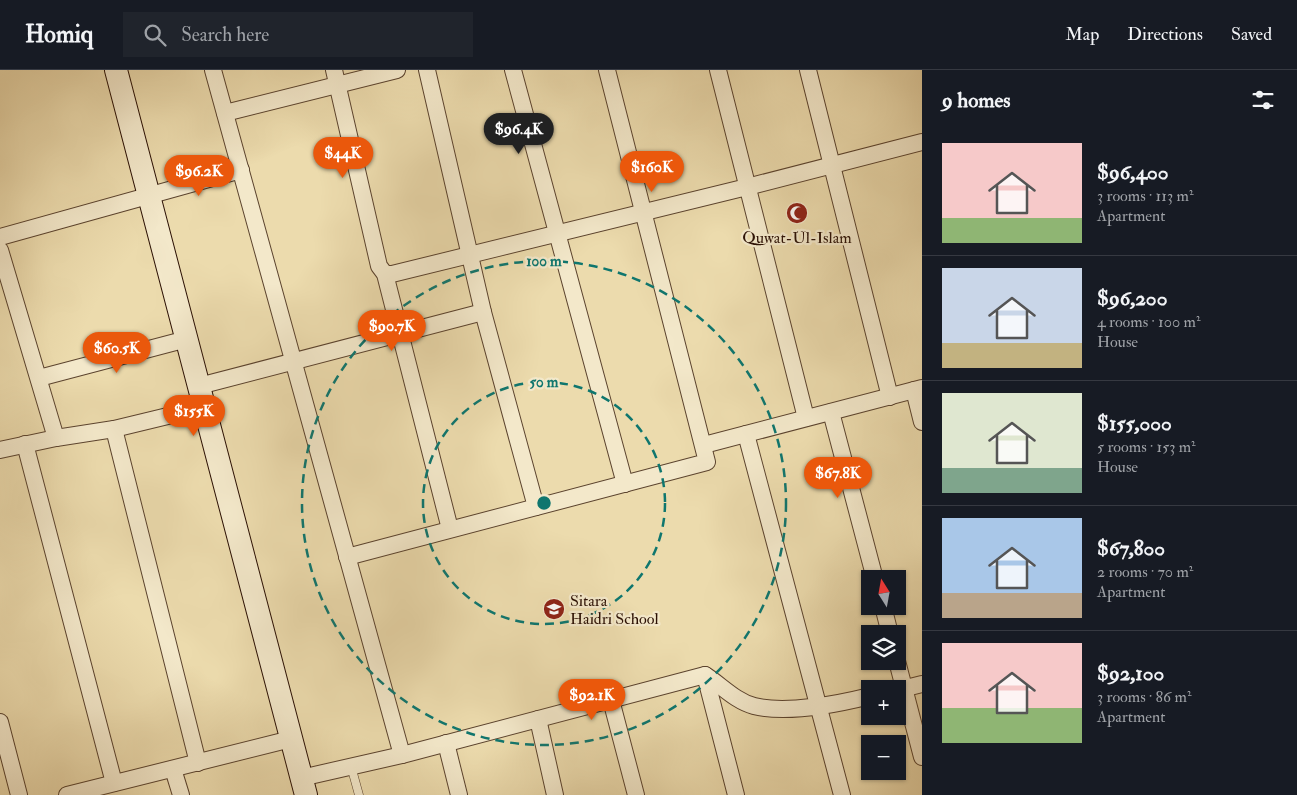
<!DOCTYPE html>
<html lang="en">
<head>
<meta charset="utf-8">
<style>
	:root { --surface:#171b24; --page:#20242c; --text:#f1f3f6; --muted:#9ea1a6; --line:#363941; --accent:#ea580c }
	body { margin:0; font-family:"IM FELL Double Pica",serif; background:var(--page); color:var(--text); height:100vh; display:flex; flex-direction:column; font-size:19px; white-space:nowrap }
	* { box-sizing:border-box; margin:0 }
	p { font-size:16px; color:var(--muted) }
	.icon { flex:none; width:28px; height:28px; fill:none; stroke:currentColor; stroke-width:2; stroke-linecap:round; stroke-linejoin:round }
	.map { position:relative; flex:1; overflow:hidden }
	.panel { display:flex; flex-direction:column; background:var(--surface); width:375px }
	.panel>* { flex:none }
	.needle { width:32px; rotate:349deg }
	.controls { position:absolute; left:861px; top:500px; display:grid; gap:10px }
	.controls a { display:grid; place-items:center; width:45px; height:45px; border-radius:0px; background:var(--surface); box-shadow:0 1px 4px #0004; font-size:25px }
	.price { position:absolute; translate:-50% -42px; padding:0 11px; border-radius:18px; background:var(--accent); color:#fff; font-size:16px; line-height:32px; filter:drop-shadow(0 1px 2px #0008) }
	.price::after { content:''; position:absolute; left:50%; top:30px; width:15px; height:11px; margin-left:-8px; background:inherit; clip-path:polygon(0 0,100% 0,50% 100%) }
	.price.current { background:#222; color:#fff }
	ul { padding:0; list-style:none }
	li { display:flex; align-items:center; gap:15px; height:125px; padding:0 20px }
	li+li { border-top:1px solid var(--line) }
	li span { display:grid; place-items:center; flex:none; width:140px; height:100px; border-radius:0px; color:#555 }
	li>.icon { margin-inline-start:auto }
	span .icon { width:60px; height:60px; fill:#fffc; stroke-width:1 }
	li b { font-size:21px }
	h2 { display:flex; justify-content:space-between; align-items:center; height:60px; padding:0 20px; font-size:21px }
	header { display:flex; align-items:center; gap:30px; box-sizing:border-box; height:70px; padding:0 25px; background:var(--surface); border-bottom:1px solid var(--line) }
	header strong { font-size:24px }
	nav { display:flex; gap:28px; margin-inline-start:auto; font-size:18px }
	.search { width:350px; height:45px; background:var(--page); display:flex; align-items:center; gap:12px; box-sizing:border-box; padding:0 18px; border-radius:0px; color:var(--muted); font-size:19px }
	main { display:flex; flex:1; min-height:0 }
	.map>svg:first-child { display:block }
</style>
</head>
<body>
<header>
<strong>Homiq</strong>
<div class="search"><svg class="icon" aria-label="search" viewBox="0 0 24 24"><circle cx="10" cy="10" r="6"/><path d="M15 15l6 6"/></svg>Search here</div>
<nav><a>Map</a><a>Directions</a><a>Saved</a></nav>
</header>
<main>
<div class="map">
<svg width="922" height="725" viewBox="0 0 922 725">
	<rect width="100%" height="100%" fill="#ecdbad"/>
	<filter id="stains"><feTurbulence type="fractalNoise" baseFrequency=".004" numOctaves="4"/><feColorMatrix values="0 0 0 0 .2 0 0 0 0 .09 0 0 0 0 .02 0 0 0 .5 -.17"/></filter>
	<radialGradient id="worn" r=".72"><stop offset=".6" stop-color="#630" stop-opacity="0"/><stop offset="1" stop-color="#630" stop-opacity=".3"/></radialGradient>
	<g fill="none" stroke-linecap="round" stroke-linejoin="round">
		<g stroke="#5b432e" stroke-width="9">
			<path id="lane" d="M351,696L359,725"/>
		</g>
		<g stroke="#5b432e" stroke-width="18">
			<g id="street">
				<path d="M213,0L402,685"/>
				<path d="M334,0L379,196L385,204L450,459"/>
				<path d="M427,0L483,242L536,437"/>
				<path d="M513,0L625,414"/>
				<path d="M718,0L806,348"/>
				<path d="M808,0L890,327"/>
				<path d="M225,43L397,0"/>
				<path d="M0,167L241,100"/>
				<path d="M0,180L56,368"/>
				<path d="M385,204H392L747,117L922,72"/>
				<path d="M39,308L187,269"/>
				<path d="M199,316L483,242"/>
				<path d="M914,320L922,352"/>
				<path d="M831,342L875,509"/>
				<path d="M114,359L198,693"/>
				<path d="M746,364L842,725"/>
				<path d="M25,374L114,713"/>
				<path d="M704,375L922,318"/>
				<path d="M0,380L56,368L114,359L205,337"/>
				<path d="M347,487L707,392L607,0"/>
				<path d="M883,536L890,564"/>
				<path d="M897,591L922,687"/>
				<path d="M705,605L736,725"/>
				<path d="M898,620L922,614"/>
				<path d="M611,630L636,725"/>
				<path d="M538,649L555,725"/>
				<path d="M0,652L19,725"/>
				<path d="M446,673L459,725"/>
				<path d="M173,699L181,725"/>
				<path d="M301,708L402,685L705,605C721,615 735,631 754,636C786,644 838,634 870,626"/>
				<path d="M67,725L291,669"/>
			</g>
		</g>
		<g stroke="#2b1004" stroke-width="24">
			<path id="secondary" d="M116,0L306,725"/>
		</g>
		<use href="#lane" stroke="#f3e8ca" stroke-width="8"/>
		<use href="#street" stroke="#f3e8ca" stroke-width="16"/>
		<use href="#secondary" stroke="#f3e8ca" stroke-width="22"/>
	</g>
	<g fill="none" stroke="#0f766e" stroke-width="2.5" stroke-dasharray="9 6">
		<circle cx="544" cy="433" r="121"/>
		<circle cx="544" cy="433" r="242"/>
	</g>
	<defs>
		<g id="mosque-disc" transform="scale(1.125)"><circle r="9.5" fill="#8f2418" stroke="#f3e8ca"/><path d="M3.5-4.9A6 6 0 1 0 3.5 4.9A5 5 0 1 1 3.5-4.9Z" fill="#fff"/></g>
		<g id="school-disc" transform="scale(1.125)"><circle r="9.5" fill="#8f2418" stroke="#f3e8ca"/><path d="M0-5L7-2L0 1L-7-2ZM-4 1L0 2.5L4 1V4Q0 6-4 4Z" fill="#fff"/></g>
	</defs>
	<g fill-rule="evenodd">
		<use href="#mosque-disc" x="797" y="143"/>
		<use href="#school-disc" x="554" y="539"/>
	</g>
	<g text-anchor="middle" stroke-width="4.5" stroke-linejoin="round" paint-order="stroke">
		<g font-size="16" fill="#2b1004" stroke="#f3e8ca">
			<text x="797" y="173">Quwat-Ul-Islam</text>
			<text x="570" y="536" text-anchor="start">Sitara<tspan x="570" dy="18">Haidri School</tspan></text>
		</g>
	</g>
	<circle cx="544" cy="433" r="8" fill="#0f766e" stroke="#f3e8ca" stroke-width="2.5"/>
	<g font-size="15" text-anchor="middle" font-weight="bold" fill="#0f766e" stroke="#f3e8ca" stroke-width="4.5" stroke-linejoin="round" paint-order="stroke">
		<text x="544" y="196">100 m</text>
		<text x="544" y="317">50 m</text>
	</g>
	<rect width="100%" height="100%" filter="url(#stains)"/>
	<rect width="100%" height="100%" fill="url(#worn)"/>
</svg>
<div class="controls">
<a><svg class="needle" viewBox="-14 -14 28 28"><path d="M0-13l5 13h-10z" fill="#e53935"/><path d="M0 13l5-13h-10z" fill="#9ea1a6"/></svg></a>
<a><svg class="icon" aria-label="layers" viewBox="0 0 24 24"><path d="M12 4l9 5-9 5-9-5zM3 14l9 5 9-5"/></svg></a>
<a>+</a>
<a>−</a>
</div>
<b class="price current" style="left:519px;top:85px">$96.4K</b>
<b class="price" style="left:343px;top:109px">$44K</b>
<b class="price" style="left:652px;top:123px">$160K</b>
<b class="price" style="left:199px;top:127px">$96.2K</b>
<b class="price" style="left:392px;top:282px">$90.7K</b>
<b class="price" style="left:117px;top:304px">$60.5K</b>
<b class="price" style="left:194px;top:367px">$155K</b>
<b class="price" style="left:838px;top:429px">$67.8K</b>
<b class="price" style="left:592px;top:651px">$92.1K</b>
</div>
<section class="panel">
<h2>9 homes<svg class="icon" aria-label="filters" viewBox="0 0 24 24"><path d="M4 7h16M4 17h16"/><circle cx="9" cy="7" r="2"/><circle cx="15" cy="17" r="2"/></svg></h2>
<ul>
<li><span style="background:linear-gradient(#f6c9c9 75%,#8fb573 0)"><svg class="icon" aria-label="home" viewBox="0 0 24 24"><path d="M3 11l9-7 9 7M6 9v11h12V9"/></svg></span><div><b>$96,400</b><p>3 rooms · 113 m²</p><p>Apartment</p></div></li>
<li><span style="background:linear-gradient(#c9d6e8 75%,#c2b280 0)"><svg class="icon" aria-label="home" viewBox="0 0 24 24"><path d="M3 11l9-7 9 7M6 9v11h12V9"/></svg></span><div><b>$96,200</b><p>4 rooms · 100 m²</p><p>House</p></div></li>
<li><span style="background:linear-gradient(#dfe7d0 75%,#7fa58c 0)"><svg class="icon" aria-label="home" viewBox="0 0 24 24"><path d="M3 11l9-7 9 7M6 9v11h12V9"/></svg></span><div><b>$155,000</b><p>5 rooms · 153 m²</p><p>House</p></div></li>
<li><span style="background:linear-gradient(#a9c7e8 75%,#b9a48a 0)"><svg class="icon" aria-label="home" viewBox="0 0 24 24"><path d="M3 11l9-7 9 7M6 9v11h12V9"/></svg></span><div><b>$67,800</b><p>2 rooms · 70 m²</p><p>Apartment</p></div></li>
<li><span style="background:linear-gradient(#f6c9c9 65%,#8fb573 0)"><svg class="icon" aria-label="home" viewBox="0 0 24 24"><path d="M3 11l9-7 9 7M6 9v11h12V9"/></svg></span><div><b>$92,100</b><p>3 rooms · 86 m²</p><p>Apartment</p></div></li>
</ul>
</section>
</main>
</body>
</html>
